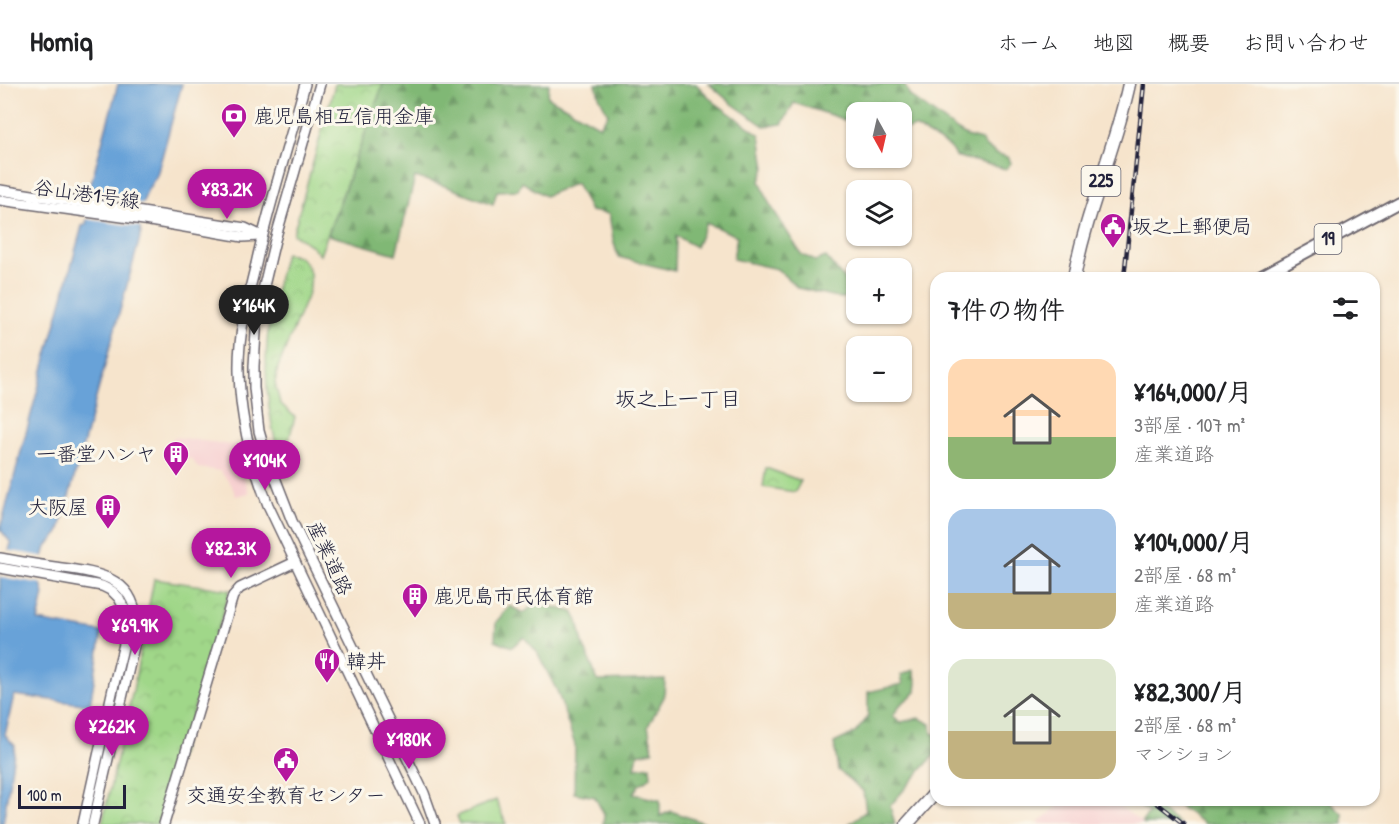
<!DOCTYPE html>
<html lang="ja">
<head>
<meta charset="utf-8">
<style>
	:root { --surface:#fff; --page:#f2f2f2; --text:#202124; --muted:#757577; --line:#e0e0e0; --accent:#b5179e }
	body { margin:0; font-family:"Patrick Hand","Klee One",sans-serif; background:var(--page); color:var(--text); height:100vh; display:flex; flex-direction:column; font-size:22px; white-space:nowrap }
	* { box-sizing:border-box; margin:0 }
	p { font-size:20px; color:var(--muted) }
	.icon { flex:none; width:33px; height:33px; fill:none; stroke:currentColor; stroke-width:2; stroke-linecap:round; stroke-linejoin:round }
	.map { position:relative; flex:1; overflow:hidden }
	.sheet { position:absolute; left:930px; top:188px; width:450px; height:534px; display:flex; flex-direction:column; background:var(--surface); border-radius:18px; box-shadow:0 2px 4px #0004 }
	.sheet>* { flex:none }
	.needle { width:39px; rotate:172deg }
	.controls { position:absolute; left:846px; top:18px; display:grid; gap:12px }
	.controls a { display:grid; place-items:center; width:66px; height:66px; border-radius:12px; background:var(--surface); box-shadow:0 2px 4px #0004; font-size:30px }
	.scale { position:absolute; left:18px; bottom:15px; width:108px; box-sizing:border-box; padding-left:6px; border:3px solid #22223b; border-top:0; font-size:16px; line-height:21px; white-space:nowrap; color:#22223b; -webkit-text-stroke:4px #fbf7ec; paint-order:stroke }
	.price { position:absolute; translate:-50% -51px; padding:0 14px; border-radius:21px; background:var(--accent); color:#fff; font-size:20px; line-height:39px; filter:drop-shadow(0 2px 3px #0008) }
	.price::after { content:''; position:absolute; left:50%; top:36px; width:18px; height:14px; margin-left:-9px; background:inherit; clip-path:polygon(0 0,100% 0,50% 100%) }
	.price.active { background:#222; color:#fff }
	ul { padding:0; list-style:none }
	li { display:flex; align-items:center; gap:18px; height:150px; padding:0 18px }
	li span { display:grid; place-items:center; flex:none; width:168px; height:120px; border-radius:18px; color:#555 }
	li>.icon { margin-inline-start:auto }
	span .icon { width:72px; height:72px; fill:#fffc; stroke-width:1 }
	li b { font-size:26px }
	h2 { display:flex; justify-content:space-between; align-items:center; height:72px; padding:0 18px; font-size:26px }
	header { display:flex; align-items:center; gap:36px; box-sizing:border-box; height:84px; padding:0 30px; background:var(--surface); border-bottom:2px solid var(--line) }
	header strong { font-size:28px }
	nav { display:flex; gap:33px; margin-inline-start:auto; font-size:21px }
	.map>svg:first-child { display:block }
</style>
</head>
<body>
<header>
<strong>Homiq</strong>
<nav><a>ホーム</a><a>地図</a><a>概要</a><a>お問い合わせ</a></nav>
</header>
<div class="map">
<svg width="1399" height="740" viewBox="0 0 1399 740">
	<defs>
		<pattern id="forest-firs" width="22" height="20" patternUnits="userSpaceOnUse" patternTransform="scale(1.5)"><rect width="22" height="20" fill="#80b875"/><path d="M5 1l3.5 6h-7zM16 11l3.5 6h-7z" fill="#689561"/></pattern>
		<pattern id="park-crowns" width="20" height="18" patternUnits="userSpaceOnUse" patternTransform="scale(1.5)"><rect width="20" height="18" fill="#a0d789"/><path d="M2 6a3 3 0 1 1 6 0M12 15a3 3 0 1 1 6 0" fill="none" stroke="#8ab877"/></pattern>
	</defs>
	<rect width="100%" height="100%" fill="#fbf7ec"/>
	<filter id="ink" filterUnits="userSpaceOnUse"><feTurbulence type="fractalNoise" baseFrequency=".0167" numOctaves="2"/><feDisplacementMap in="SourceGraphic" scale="12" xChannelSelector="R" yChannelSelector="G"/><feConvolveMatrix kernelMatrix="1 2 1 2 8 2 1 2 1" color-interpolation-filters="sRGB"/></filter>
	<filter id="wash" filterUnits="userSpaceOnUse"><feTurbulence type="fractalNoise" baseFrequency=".008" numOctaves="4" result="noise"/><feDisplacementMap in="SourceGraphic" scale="24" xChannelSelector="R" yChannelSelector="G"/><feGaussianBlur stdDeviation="1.35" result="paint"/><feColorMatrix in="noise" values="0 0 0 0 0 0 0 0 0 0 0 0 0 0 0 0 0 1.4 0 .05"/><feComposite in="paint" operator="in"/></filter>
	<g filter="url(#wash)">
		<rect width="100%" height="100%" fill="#f6e4cc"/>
		<g fill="#f7cfd0">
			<path d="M175,353L232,361L236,360L241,384L249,409L236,412L231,400L220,387L198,384L192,375L170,373L172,355Z"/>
			<path d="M1061,716H1111L1144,740H1037L1059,721Z"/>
		</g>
		<g fill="url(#forest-firs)" stroke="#516d58" stroke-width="1.5">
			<path d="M383,0H549L548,13L600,42L608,30L599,12L596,0H696L714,18L760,51L765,84L760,97L769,119L801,170L815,177L826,173L856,210V213L840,214L798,204L777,185L733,175L737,152L706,139L696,163L676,152L675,187L618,173L613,155L609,130L590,127L576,99L545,112L522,98L518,106L497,107L493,120L445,102L415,93L396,170L328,151Z"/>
			<path d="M709,0H902L905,2L910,12L958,47L966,52L981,56L986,63L998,70L1008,73L1011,79L1006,85L955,72L950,63L915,43L902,47V28H856V41L834,32L794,19L782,40L764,42L731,19Z"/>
			<path d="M537,519L573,528L578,537L583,560L598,597L665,595L664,613L648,642L653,667L638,670L635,684L650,682L651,693L639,701L633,710L660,716V732L671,727L707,740H603L604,731L595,713L574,709L575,661L558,609L537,568L524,553L512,563L495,556L496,538L510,522L523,529Z"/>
			<path d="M913,586L917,598L916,608L900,621L893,632L901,638L919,634L931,640L932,650H936V669L890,722L895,740H849L866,727L863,707L838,686L834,659L855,649L868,633V608L903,600L901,591Z"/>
			<path d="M1132,716H1148L1179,740H1144L1142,738L1149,729Z"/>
			<path d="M1170,716H1328L1337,725L1343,730V740H1205Z"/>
		</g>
		<g fill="url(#park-crowns)" stroke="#617c62" stroke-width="1.5">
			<path d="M335,0H383L320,171L312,162L293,150Z"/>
			<path d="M285,169C289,170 296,171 299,173C312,182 312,197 308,210L278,283L275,299L280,319L295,333L282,381C267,333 262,282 270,232C274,210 280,190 285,169Z"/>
			<path d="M766,384L801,397L795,408L763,403Z"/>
			<path d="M154,495L230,506L159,740H103L102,739L133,606Z"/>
		</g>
		<path fill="#a0d789" stroke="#617c62" stroke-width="1.5" d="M496,716L506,740H460L457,732Z"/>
		<path fill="#68a2d8" stroke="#45628a" stroke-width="1.5" d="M118,0H182L157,91L147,107L138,132L141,150L59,449L46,463L38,490L44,510L38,537L102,548L90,621L14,611L5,651L15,662L3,740H0V491L3,490L11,459L0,445L82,142L86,140L92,110L89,106Z"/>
		<g fill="#f6e4cc">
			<path d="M91,112L145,120L141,132L142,139L141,143L85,135Z"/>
			<path d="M6,466L46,473L41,490L44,500L0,493V488Z"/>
		</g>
	</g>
	<g filter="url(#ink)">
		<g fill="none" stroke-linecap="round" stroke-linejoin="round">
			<g stroke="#6c666e" stroke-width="12">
				<g id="secondary">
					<path d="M305,0C289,60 269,120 256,180C247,216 238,251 239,288C240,335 251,378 268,421L420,740"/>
					<path d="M320,0L275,156L257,231L254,282V304L259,347L265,368L292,437L424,709L435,740"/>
					<path d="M0,106L245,144L262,152"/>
					<path d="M0,116L144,136L243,153L259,152"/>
					<path d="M0,474C18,477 37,481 55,483C100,489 139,492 137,549L93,740"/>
					<path d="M0,484L102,502L112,507L119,514L127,530L128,538L127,548L114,600L83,740"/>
					<path d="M164,740L233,512L240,504L295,478"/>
				</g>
			</g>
			<g stroke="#6c666e" stroke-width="14">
				<path id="primary" d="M1258,194L1399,118"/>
			</g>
			<g stroke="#6c666e" stroke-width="15">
				<g id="highway">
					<path d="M1074,194C1086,127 1115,66 1129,0"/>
					<path d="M907,740L936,708"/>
				</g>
			</g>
			<use href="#secondary" stroke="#fff" stroke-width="9"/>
			<use href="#primary" stroke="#fff" stroke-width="10"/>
			<use href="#highway" stroke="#fff" stroke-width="12"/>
			<g stroke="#22223b" stroke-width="4.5">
				<g id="rail">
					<path d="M1124,194L1144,0"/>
					<path d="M1153,716L1184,740"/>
				</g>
			</g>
			<use href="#rail" stroke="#fbf7ec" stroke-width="2" stroke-dasharray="7" stroke-linecap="butt"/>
		</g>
	</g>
	<defs>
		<g id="bank-pin" transform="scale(1.35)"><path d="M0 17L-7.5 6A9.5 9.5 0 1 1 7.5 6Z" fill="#b5179e" stroke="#fbf7ec"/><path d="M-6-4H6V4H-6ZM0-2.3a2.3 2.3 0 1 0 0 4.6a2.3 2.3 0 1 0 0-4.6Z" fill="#fff"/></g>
		<g id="civic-pin" transform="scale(1.35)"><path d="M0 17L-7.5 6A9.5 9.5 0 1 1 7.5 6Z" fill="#b5179e" stroke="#fbf7ec"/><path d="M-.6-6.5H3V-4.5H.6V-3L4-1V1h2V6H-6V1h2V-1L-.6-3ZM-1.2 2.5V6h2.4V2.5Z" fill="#fff"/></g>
		<g id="building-pin" transform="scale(1.35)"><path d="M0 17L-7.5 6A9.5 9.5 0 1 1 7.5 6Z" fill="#b5179e" stroke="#fbf7ec"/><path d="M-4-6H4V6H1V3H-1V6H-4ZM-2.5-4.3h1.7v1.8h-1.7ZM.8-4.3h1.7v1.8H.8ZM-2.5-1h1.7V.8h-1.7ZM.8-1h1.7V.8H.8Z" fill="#fff"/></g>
		<g id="restaurant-pin" transform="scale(1.35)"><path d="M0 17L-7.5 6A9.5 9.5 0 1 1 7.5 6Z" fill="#b5179e" stroke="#fbf7ec"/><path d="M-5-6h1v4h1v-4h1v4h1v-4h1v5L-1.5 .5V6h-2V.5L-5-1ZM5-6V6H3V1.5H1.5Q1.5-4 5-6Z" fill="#fff"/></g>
	</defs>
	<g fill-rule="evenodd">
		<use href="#bank-pin" x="234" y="32"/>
		<use href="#civic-pin" x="1113" y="142"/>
		<use href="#building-pin" x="176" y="370"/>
		<use href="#building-pin" x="108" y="423"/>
		<use href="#building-pin" x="415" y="512"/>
		<use href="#restaurant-pin" x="327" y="577"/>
		<use href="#civic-pin" x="286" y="676"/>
	</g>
	<g text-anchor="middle" stroke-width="6" stroke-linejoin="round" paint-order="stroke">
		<g fill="#fbf7ec" stroke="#636270" stroke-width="1.5">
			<rect x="1081.5" y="82" width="39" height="30" rx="4.5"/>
			<rect x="1314.5" y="140" width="27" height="30" rx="4.5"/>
		</g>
		<g font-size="18" font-weight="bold" fill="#22223b">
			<text x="1101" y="103">225</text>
			<text x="1328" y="161">19</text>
		</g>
		<g font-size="20" fill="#22223b" stroke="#fbf7ec" text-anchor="start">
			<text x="254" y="39">鹿児島相互信用金庫</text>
			<text x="1132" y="149">坂之上郵便局</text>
			<text x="156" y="377" text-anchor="end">一番堂ハンヤ</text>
			<text x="88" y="430" text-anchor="end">大阪屋</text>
			<text x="434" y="519">鹿児島市民体育館</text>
			<text x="346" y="584">韓丼</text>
			<text x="286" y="718" text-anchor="middle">交通安全教育センター</text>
		</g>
		<g font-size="20" fill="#22223b" stroke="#fbf7ec">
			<text transform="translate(87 110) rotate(8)" y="7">谷山港1号線</text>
			<text transform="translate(330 474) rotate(65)" y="7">産業道路</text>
		</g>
		<g font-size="21" fill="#22223b" stroke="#fbf7ec">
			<text x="678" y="322">坂之上一丁目</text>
		</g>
	</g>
</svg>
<div class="controls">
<a><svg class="needle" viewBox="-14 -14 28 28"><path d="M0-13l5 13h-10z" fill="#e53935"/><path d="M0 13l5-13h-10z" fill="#757577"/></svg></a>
<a><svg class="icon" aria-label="layers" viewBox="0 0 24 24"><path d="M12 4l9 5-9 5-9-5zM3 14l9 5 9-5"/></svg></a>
<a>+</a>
<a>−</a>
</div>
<div class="scale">100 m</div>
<b class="price" style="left:227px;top:136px">¥83.2K</b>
<b class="price active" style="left:254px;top:252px">¥164K</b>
<b class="price" style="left:265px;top:407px">¥104K</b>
<b class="price" style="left:231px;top:495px">¥82.3K</b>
<b class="price" style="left:135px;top:572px">¥69.9K</b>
<b class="price" style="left:112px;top:673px">¥262K</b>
<b class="price" style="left:409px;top:686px">¥180K</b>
<section class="sheet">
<h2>7件の物件<svg class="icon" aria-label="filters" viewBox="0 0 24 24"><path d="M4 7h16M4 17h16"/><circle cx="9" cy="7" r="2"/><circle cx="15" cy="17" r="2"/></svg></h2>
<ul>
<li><span style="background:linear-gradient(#ffd9b3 65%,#8fb573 0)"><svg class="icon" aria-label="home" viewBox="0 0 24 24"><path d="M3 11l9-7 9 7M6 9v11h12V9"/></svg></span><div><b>¥164,000/月</b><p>3部屋 · 107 m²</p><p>産業道路</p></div></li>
<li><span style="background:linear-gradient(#a9c7e8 70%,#c2b280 0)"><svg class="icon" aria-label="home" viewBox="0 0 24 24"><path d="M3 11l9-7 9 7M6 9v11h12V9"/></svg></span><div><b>¥104,000/月</b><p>2部屋 · 68 m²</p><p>産業道路</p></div></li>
<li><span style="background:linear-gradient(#dfe7d0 60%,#c2b280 0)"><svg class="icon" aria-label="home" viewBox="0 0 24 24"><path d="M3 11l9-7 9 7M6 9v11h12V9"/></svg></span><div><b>¥82,300/月</b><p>2部屋 · 68 m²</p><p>マンション</p></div></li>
</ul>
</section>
</div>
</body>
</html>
